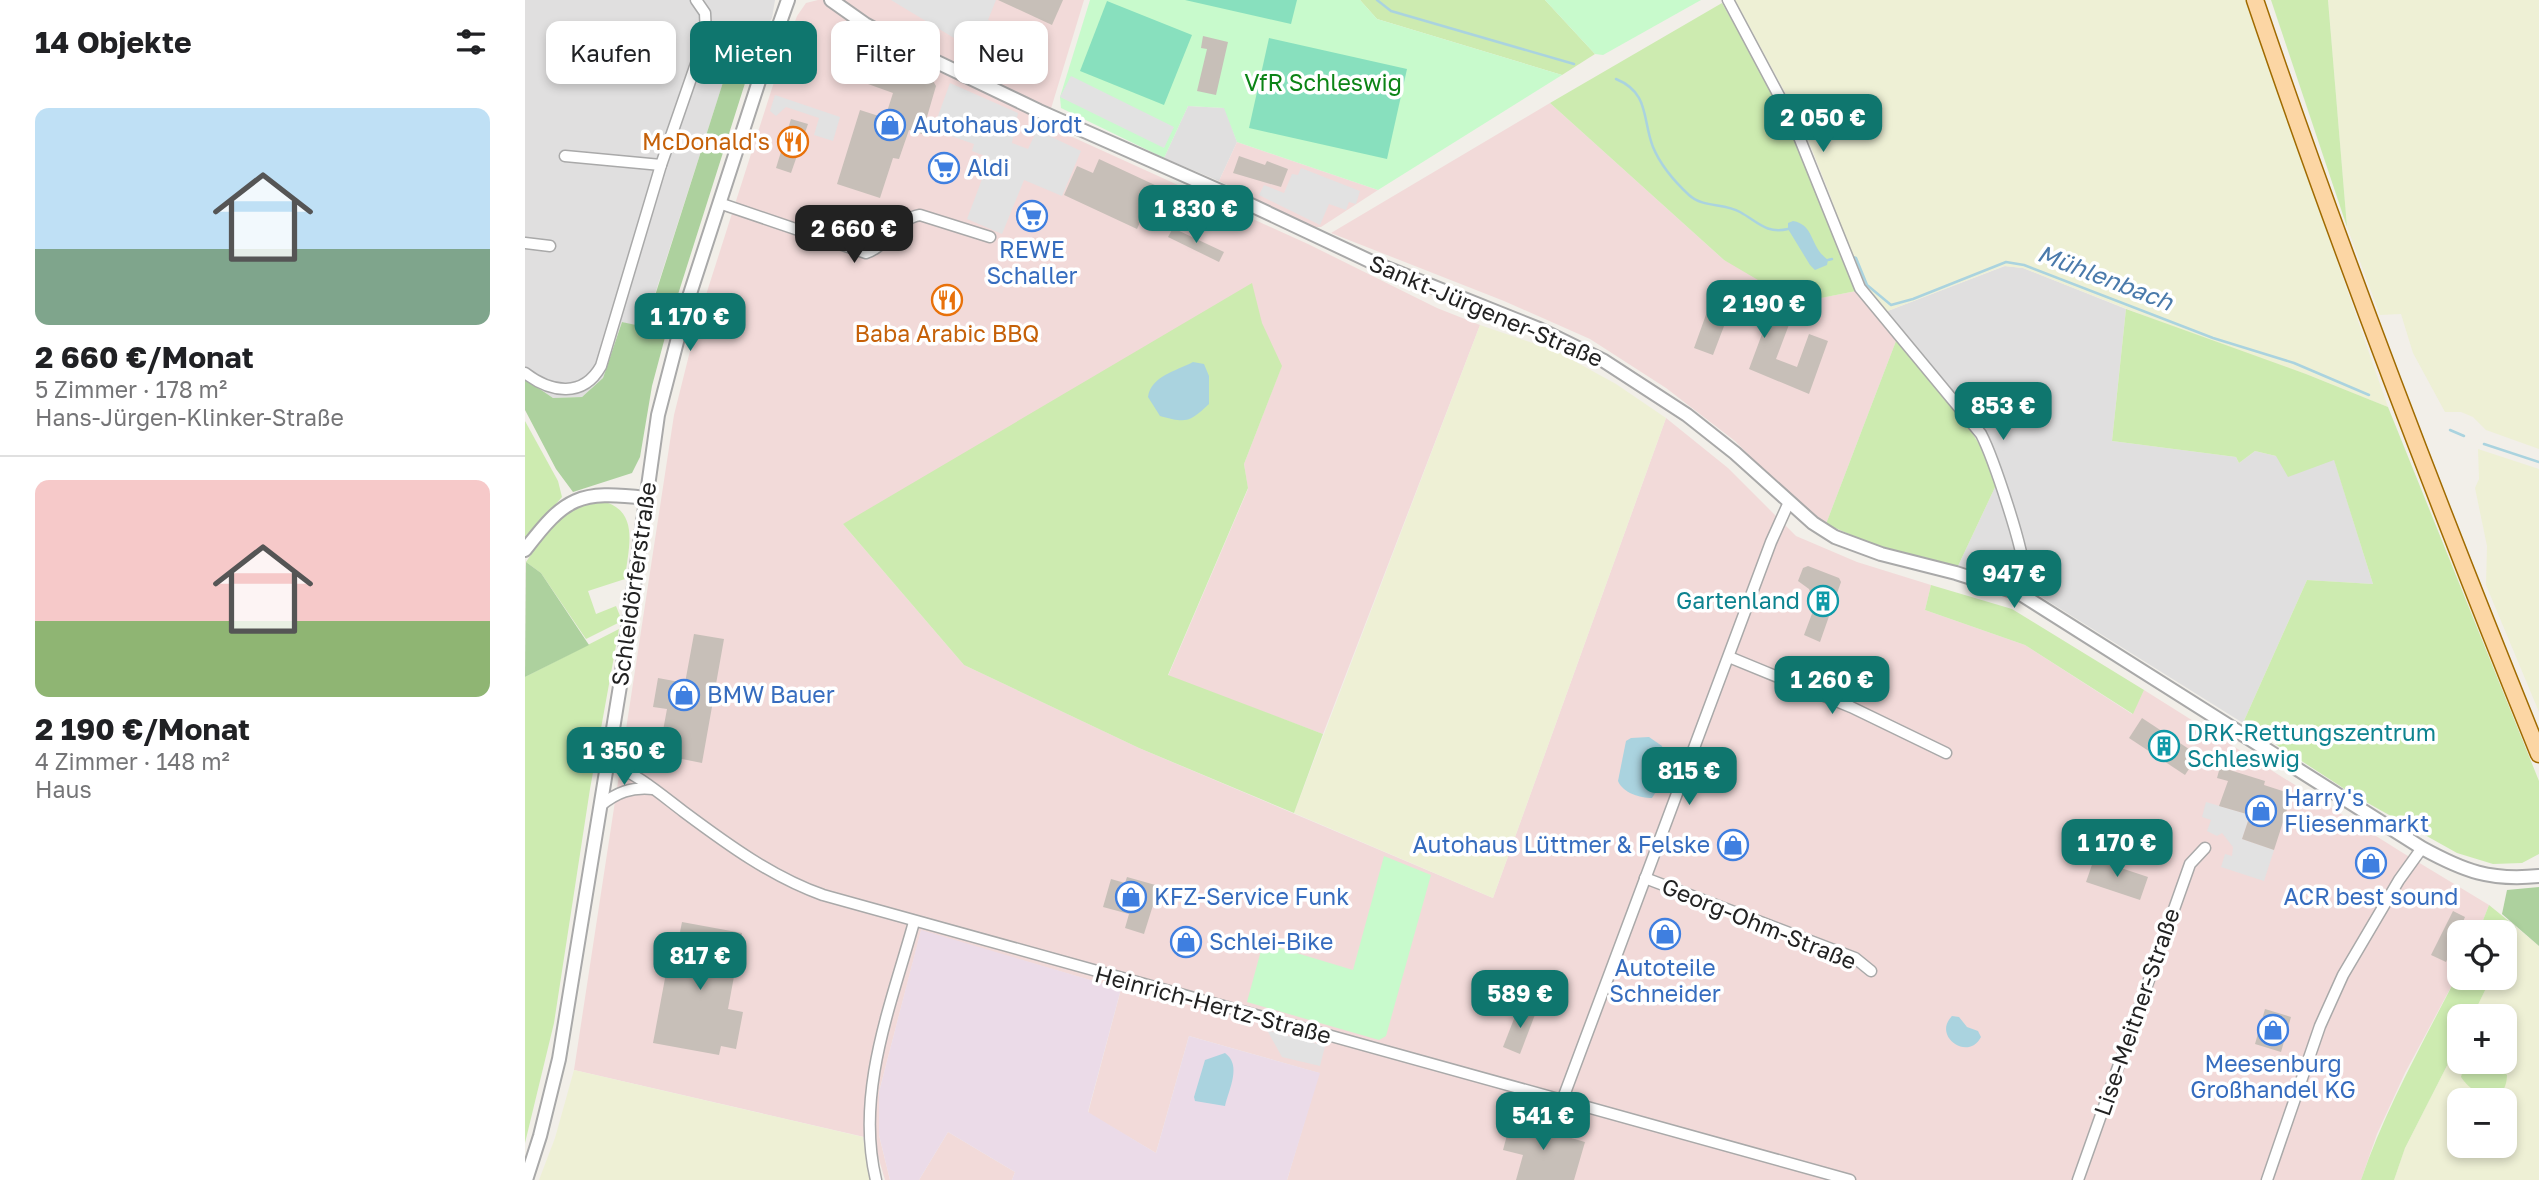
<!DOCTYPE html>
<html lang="de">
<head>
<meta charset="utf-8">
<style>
	:root { --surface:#fff; --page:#f2f2f2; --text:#202124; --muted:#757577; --line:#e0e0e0; --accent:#0f766e }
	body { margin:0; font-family:"Golos Text",sans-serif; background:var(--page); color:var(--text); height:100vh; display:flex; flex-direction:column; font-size:26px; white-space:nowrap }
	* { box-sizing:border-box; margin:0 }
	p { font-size:23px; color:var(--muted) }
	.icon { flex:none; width:38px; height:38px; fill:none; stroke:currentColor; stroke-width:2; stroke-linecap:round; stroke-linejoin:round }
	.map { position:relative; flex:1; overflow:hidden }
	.panel { display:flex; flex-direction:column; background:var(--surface); width:525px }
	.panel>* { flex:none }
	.banner { position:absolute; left:21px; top:21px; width:665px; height:63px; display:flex; gap:14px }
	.buttons { position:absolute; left:1922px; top:920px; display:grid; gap:14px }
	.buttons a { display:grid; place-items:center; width:70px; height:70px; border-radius:14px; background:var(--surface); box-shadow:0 4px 10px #0003; font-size:35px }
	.price { position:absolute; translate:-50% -60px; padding:0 16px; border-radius:14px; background:var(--accent); color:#fff; font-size:23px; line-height:46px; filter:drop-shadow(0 2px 4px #0008) }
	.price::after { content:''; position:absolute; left:50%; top:42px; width:21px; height:16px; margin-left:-10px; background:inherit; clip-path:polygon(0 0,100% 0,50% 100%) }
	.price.on { background:#222; color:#fff }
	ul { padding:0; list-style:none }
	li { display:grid; align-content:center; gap:14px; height:371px; padding:0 35px }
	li+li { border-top:2px solid var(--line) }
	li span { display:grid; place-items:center; height:217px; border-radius:14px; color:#555 }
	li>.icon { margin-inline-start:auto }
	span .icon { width:126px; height:126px; fill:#fffc; stroke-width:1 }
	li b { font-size:30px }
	h2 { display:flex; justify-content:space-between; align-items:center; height:84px; padding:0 35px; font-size:30px }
	.pill { padding:0 24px; border-radius:14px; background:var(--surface); box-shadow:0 4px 10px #0003; font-size:24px; line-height:63px }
	.pill.on { background:var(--accent); color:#fff }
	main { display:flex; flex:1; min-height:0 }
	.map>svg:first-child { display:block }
</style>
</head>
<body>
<main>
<section class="panel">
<h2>14 Objekte<svg class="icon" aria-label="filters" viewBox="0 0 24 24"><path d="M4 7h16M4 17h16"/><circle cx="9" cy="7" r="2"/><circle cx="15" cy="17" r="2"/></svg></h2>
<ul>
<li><span style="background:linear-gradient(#bfe0f5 65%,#7fa58c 0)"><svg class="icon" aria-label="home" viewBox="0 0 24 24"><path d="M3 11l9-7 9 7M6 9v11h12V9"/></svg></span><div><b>2 660 €/Monat</b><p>5 Zimmer · 178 m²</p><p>Hans-Jürgen-Klinker-Straße</p></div></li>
<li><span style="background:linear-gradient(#f6c9c9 65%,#8fb573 0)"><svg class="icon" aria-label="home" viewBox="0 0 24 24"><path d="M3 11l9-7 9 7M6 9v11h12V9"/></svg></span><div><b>2 190 €/Monat</b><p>4 Zimmer · 148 m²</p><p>Haus</p></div></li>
</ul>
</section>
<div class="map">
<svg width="2014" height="1180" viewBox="0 0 2014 1180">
	<rect width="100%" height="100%" fill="#f2efe9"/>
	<g fill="#e0dfdf">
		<path d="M0,0H250L247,18L233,39L215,30L119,328L97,322L78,378L57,397L28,398L0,379Z"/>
		<path d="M663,106L700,108L712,142L694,181L639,158Z"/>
		<path d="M1480,266L1498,268L1601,309L1587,441L1711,457L1714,463L1730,451L1751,456L1809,459L1848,584L1782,580L1718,723L1510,593L1484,578L1433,566L1472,483L1463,455L1451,435L1352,319L1360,312Z"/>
	</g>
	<g fill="#f2dad9">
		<path d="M293,0H559L521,125L783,244L912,308L955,325L798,734L643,676L723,489L719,464L756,368L318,524L439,665L614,748L968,898L1141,418L1203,468L1271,536L1332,562L1406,585L1400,610L1500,645L1607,714L1619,690L1878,853L1964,905L1953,933H1934V972L1880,1073L1852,1134L1836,1180H762L794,1073L664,1036L631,1153L563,1113L596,989L396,931L354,1092V1135L365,1180H360L348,1139L49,1070L149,415L172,323L257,57L272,16L281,3Z"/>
		<path d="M1025,103L1199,260L1296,298L1331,291L1371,341L1301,524L1268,500L1210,441L1141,388L1065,339L979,301L806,233Z"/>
		<path d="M712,142L853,190L796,227H789L694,181Z"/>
		<path d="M423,1132L490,1172L487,1180H394Z"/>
	</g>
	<path fill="#ebdbe8" d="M396,930L596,989L563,1112L631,1153L664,1036L795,1073L762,1180H487L490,1172L423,1132L394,1180H365L354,1135V1092Z"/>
	<g fill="#eef0d5" fill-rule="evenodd">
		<path d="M1210,0H1721L1863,407L1781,374L1686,342L1498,268L1479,266L1360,312L1329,267L1305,195L1276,122Z"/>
		<path d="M1803,0H2014V449L1961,430L1948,417L1936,412H1920L1888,353L1876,314L1855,315L1822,227Z"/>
		<path d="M955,325L1031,351L1091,384L1141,418L968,898L769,813Z"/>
		<path d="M1953,449L2014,469V712L1961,585L1962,546L1950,488L1954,479Z"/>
		<path d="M1991,927L2014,946V1180H1869L1880,1148L1934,1042V1062H1945L1939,1066L1975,1070L1953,1062H1979V1017H1947L1966,978H1979V951ZM1934,1101H1979V1146H1934Z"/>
		<path d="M49,1070L338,1137L345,1180H14L30,1138Z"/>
	</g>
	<g fill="#cdebb0">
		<path d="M835,0H1020L1070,54L1037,75L852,19Z"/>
		<path d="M1746,0H1803L1822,227Z"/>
		<path d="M1197,3C1220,44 1245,84 1265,126C1291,180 1305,238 1331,291L1296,298L1250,290L1199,260L1025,103Z"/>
		<path d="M727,283L737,323L757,366L719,464L723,488L643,675L798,734L769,813L614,748L439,665L318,524Z"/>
		<path d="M1601,309L1781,374L1863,407L2014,781V854L1997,863L1968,864L1932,853L1832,797L1718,723L1782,580L1848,584L1809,460L1763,477L1751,456L1730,451L1714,463L1711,457L1587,441Z"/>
		<path d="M1371,341C1408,386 1454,427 1472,483L1433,566L1347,544L1301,524Z"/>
		<path d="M0,421L33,481L37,497L0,540Z"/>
		<path d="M77,501C116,511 103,548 100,579L63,591L71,614L91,606L97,621L61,639L16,573L1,562C21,533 39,504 77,501Z"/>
		<path d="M1406,585L1487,609L1619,690L1608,714L1500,645L1400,610Z"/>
		<path d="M94,629L65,789L29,1023L0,1143V677Z"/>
		<path d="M1964,905L1991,927L1979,951V933H1953Z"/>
		<path d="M1934,972V978H1966L1947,1017H1934V1042L1880,1148L1869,1180H1836C1861,1107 1899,1041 1934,972Z"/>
		<path d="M1945,1062L1975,1069L1982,1075C1981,1109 1949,1097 1936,1077L1939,1066Z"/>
	</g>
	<g fill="#add19e">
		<path d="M215,29L233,39L228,58L143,326L127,386L115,457L107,473L48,492L31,469L0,410V379L28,398L57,397L78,378L97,322L120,327Z"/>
		<path d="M1,562L16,573L64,645L0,677Z"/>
		<path d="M2014,887V946L1977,914L1982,890Z"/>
	</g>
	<g fill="#c8facc">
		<path d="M565,0H835L852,19L1037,75L853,190L712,142L699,108L663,106L639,158L536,108L535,97Z"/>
		<path d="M1020,0H1176L1078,55L1070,54Z"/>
		<path d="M859,856L906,875L861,1036L854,1040L722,1002L738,943L828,970Z"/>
	</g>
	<g fill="#88e0be">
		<path d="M660,0H772L766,24Z"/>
		<path d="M582,1L667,35L639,105L555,71Z"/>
		<path d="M744,38L882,69L862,159L724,128Z"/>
	</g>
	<g fill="#e2e2e2">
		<path d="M366,0H471L463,20L507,39L498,59L482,52L480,58L439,44Z"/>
		<path d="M546,76L649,127L639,148L535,97Z"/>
		<path d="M425,83L493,113L487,143L503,149L512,130L556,151L537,196L499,180L477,234L442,219L465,158L447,151L449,144L426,136L428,128L414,123L410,136L406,135Z"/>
		<path d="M250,95L315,117L308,141L289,135L294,118L261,107L251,116L245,111Z"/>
		<path d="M776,168L835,191L831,204L824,202L821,210L804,204L795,225L734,195L739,185L759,193L767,174L773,175Z"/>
		<path d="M1681,802L1725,815L1717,839L1749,850L1739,881L1696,867L1700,854L1707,856L1708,847L1697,833L1692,836L1682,831L1686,820L1677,817Z"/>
		<path d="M742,1030L800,1046L795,1066L757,1057Z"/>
	</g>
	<g fill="#aad3df">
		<path d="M1268,221C1290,225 1284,246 1303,260L1302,265L1290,270L1285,265L1263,229V223Z"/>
		<path d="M668,362L679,364L684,376V404C664,423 661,423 635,416L623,397C626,376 651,371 668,362Z"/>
		<path d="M1124,737L1137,746C1143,769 1140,778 1127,798C1115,798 1098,793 1093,781L1101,741L1106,738Z"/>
		<path d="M1427,1016L1434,1017L1442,1027L1453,1031L1456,1037C1443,1062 1407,1036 1427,1016Z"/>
		<path d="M700,1053C717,1065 704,1089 700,1106L670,1101L669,1097L680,1060Z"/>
	</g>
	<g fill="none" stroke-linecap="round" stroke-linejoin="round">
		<g stroke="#aad3df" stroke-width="2.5">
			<path d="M852,0L866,11L1049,64"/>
			<path d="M1091,79C1125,93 1117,119 1128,147C1135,164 1150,182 1164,195C1178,208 1199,203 1215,212C1233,222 1241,234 1263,229"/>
			<path d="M1325,256L1331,258L1342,285L1366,305L1388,299L1481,262L1499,265L1688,338L1769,363L1844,395"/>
			<path d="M1303,260L1307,259"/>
			<path d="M1925,430L1939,436"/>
			<path d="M1959,444L2014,462"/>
		</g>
	</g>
	<g fill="#c7bfb8">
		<path d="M473,0H538L527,25Z"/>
		<path d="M678,36L703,42L691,95L672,91L682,49L676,48Z"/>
		<path d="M349,56L378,65L382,71L407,79L411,86L397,134L384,130L374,159L368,158L355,198L312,184L335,110L360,118L368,93L343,84L337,77L343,59Z"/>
		<path d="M266,119L283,124L266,173L251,168Z"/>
		<path d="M714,156L740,165L742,161L763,169L756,187L708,173Z"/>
		<path d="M574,159L632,186L612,229L539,195L552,166L568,173Z"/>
		<path d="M648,228L699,252L694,262L643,237Z"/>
		<path d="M1207,291L1268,314L1251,359L1272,367L1284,334L1303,341L1284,394L1224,369L1240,326L1204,313L1188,355L1169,348L1187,298L1202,303Z"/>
		<path d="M1283,566L1314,578L1316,582L1295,642L1279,635L1288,611L1284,606L1287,597L1284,589L1273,581L1278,568Z"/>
		<path d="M169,634L199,639L177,763L147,757L151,738L137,736L142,709L128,707L133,678L160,683Z"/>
		<path d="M1617,718L1673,755L1660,775L1604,738Z"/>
		<path d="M1695,767L1740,781L1739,785L1767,794L1749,850L1717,839L1725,815L1694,806L1703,781L1692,778Z"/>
		<path d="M1569,859L1623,877L1615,900L1561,882Z"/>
		<path d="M602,877L634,886L619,934L600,928L604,914L578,907L586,879L600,883Z"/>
		<path d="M1928,911L1940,917L1921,962L1906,955Z"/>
		<path d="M157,922L217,933L203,1009L218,1012L211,1049L196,1046L194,1055L128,1043L146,946L152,947Z"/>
		<path d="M994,1006L1011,1012L995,1054L978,1047Z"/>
		<path d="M1740,1009L1766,1017L1756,1052L1730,1044Z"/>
		<path d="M989,1109L1008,1127L1060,1142L1049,1180H991L998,1155L978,1150Z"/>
	</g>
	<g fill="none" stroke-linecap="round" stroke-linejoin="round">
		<g stroke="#a9a9a9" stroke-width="13">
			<g id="minor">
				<path d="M1203,0L1268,122L1335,288L1456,434C1467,455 1502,556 1499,577C1498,582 1495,588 1494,593"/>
				<path d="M40,156L136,165"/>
				<path d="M194,203L341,253C363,246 371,219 395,215L465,237"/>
				<path d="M0,243L25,246"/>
				<path d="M0,373C26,393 58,398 76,366L136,165L181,35L180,13L171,0"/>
				<path d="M1204,657L1326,707L1421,753"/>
				<path d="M82,762C111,773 134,793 159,812C202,844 247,877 298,895L1325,1180"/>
				<path d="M75,806C92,792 106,787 128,789"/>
				<path d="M1120,878L1330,958L1346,971"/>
				<path d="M1037,1101L1246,542L1264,502"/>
				<path d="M351,1180C330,1093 366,1005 389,922"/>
				<path d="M1553,1180L1665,864L1680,848"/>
				<path d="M1742,1180L1795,1026L1818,975L1874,880L1897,848"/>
			</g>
		</g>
		<g stroke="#a9a9a9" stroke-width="16">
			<g id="tertiary">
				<path d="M306,0L340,24L393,53L514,111L711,198L849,263L1014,329L1079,361L1162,415L1210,453L1288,523L1310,537L1356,554L1431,573L1494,593L1897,848C1939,871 1965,881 2014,876"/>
				<path d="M0,550C40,497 54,490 121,498"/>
				<path d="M1,1180L15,1136L34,1059L95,686L133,415L162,303L234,81L263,0"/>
			</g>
		</g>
		<g stroke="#a06b00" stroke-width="19">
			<path id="primary" d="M1730,0C1816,254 1913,505 2014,754"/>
		</g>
		<use href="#minor" stroke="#fff" stroke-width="10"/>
		<use href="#tertiary" stroke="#fff" stroke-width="12"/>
		<use href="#primary" stroke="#fcd6a4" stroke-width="16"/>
	</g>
	<defs>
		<g id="shop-ring" transform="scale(1.575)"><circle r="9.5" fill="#fff" stroke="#3f7fe0" stroke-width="1.5"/><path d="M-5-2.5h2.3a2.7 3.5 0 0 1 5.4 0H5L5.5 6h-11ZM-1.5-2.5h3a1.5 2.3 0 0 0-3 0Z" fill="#3f7fe0"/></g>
		<g id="restaurant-ring" transform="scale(1.575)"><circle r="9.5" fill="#fff" stroke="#e8710a" stroke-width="1.5"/><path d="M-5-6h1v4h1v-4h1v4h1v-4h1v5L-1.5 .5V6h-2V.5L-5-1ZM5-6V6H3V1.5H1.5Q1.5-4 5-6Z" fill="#e8710a"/></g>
		<g id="supermarket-ring" transform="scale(1.575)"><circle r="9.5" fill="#fff" stroke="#3f7fe0" stroke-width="1.5"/><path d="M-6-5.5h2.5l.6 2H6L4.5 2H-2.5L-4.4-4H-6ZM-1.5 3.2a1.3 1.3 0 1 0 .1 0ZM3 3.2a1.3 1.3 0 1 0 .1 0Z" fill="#3f7fe0"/></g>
		<g id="building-ring" transform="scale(1.575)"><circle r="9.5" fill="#fff" stroke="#0f9aa8" stroke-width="1.5"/><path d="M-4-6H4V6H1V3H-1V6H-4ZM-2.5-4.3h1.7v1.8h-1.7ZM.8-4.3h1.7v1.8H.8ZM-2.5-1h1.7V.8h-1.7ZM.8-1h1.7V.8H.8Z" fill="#0f9aa8"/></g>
	</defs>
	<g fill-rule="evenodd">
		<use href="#shop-ring" x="365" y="125"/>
		<use href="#restaurant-ring" x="268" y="142"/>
		<use href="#supermarket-ring" x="419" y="168"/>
		<use href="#supermarket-ring" x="507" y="216"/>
		<use href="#restaurant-ring" x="422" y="300"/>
		<use href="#building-ring" x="1298" y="601"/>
		<use href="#shop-ring" x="159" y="695"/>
		<use href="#building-ring" x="1639" y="746"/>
		<use href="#shop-ring" x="1736" y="811"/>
		<use href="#shop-ring" x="1208" y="845"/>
		<use href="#shop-ring" x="1846" y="863"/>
		<use href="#shop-ring" x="606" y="897"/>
		<use href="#shop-ring" x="1140" y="934"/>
		<use href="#shop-ring" x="661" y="942"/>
		<use href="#shop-ring" x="1748" y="1030"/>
	</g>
	<g text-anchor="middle" stroke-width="7" stroke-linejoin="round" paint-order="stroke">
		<g font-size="23" fill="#0c8416" stroke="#fff">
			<text x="798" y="91">VfR Schleswig</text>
		</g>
		<g font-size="23" fill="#366cbe" stroke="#fff" text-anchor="start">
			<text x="388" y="133">Autohaus Jordt</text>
			<text x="442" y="176">Aldi</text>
			<text x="507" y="258" text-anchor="middle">REWE<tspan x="507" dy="26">Schaller</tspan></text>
			<text x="182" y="703">BMW Bauer</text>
			<text x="1759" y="806">Harry's<tspan x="1759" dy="26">Fliesenmarkt</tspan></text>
			<text x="1185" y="853" text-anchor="end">Autohaus Lüttmer &amp; Felske</text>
			<text x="629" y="905">KFZ-Service Funk</text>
			<text x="1846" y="905" text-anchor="middle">ACR best sound</text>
			<text x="684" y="950">Schlei-Bike</text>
			<text x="1140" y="976" text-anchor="middle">Autoteile<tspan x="1140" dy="26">Schneider</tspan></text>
			<text x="1748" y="1072" text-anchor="middle">Meesenburg<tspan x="1748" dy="26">Großhandel KG</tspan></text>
		</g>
		<g font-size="23" fill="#c56008" stroke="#fff" text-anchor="end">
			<text x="245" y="150">McDonald's</text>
			<text x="422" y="342" text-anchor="middle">Baba Arabic BBQ</text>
		</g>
		<g font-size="23" fill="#222" stroke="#fff">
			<text transform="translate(961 311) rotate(23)" y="8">Sankt-Jürgener-Straße</text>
			<text transform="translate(109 584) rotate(-82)" y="8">Schleidörferstraße</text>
			<text transform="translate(1234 924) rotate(22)" y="8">Georg-Ohm-Straße</text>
			<text transform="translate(688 1005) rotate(15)" y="8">Heinrich-Hertz-Straße</text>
			<text transform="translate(1612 1012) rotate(-71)" y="8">Lise-Meitner-Straße</text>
		</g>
		<g font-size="23" fill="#0d838f" stroke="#fff" text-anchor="end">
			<text x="1275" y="609">Gartenland</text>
			<text x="1662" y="741" text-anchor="start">DRK-Rettungszentrum<tspan x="1662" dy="26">Schleswig</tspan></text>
		</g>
		<g font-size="24" font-style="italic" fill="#4a7aab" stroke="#fff">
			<text transform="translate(1580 278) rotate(21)" y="8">Mühlenbach</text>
		</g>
	</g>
</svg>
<div class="buttons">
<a><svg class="icon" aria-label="locate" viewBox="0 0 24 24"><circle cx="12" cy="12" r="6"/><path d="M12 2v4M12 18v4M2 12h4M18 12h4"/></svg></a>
<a>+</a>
<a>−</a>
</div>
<b class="price" style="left:1298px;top:154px">2 050 €</b>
<b class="price" style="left:671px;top:245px">1 830 €</b>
<b class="price on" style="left:329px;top:265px">2 660 €</b>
<b class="price" style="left:1239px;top:340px">2 190 €</b>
<b class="price" style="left:165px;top:353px">1 170 €</b>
<b class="price" style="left:1478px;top:442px">853 €</b>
<b class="price" style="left:1489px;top:610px">947 €</b>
<b class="price" style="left:1307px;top:716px">1 260 €</b>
<b class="price" style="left:99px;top:787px">1 350 €</b>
<b class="price" style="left:1164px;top:807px">815 €</b>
<b class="price" style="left:1592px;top:879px">1 170 €</b>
<b class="price" style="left:175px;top:992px">817 €</b>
<b class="price" style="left:995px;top:1030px">589 €</b>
<b class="price" style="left:1018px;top:1152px">541 €</b>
<div class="banner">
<a class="pill">Kaufen</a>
<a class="pill on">Mieten</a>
<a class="pill">Filter</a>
<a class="pill">Neu</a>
</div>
</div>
</main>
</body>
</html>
